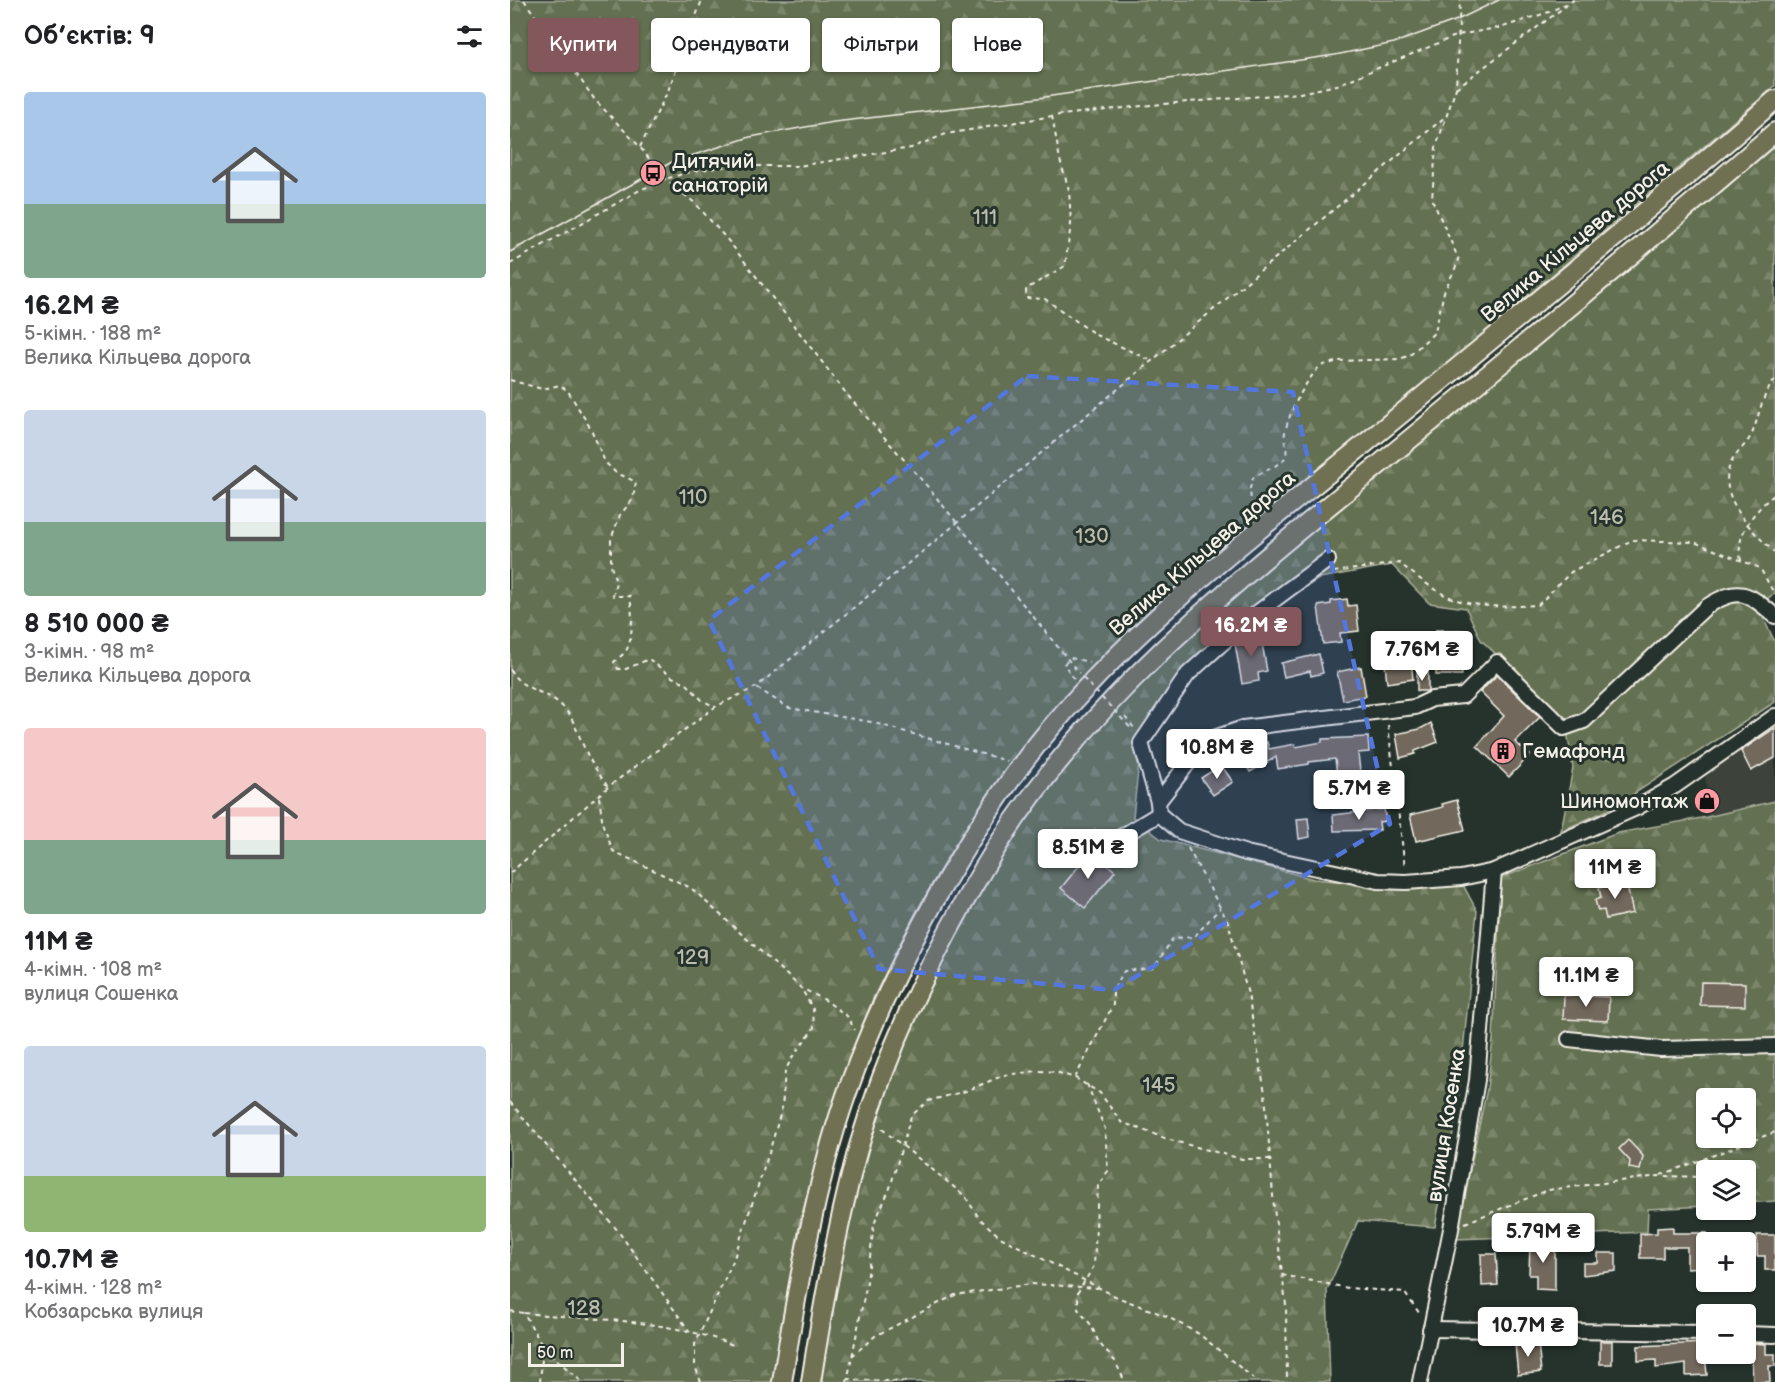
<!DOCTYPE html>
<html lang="uk">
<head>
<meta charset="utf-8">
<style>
	:root { --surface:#fff; --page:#f2f2f2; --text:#202124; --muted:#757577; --accent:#84575d }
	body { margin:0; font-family:"Balsamiq Sans",sans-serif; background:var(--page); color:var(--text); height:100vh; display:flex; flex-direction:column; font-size:22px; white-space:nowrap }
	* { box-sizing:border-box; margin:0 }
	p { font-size:20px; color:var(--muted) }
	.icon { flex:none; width:33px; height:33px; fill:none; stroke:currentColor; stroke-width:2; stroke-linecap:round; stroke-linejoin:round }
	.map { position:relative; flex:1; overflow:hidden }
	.details { display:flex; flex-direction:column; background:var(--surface); width:510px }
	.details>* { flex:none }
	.top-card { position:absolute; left:18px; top:18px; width:570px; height:54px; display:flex; gap:12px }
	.fabs { position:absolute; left:1186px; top:1088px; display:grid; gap:12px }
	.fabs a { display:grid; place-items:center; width:60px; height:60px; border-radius:6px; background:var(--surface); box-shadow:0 2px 4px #0004; font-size:30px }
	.scale { position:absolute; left:18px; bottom:15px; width:96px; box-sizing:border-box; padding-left:6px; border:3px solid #f4f1e8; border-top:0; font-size:16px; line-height:21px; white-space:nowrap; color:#f4f1e8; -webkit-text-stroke:4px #26332d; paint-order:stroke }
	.price { position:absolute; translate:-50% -51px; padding:0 14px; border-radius:6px; background:#fff; color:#222; font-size:20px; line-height:39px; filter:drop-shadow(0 2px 3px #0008) }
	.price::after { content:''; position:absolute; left:50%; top:36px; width:18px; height:14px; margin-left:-9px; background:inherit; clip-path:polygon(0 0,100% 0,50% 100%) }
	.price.active { background:var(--accent); color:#fff }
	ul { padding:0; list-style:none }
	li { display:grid; align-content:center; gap:12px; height:318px; padding:0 24px }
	li span { display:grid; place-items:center; height:186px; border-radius:6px; color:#555 }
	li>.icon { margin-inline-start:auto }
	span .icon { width:108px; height:108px; fill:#fffc; stroke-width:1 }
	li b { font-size:26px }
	h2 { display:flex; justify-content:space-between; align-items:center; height:72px; padding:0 24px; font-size:26px }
	.tag { padding:0 21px; border-radius:6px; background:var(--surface); box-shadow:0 2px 4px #0004; font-size:21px; line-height:54px }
	.tag.active { background:var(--accent); color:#fff }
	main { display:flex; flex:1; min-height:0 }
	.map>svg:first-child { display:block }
</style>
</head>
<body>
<main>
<section class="details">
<h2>Об’єктів: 9<svg class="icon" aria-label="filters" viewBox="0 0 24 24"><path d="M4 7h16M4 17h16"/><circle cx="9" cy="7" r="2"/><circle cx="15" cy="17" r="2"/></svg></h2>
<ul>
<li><span style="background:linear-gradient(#a9c7e8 60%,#7fa58c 0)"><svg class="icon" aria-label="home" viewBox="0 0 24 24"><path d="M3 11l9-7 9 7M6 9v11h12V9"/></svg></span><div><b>16.2M ₴</b><p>5-кімн. · 188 m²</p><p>Велика Кільцева дорога</p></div></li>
<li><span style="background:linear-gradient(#c9d6e8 60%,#7fa58c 0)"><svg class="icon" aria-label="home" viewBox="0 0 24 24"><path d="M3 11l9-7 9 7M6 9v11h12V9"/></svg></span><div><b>8 510 000 ₴</b><p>3-кімн. · 98 m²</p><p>Велика Кільцева дорога</p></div></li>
<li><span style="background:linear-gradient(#f6c9c9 60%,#7fa58c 0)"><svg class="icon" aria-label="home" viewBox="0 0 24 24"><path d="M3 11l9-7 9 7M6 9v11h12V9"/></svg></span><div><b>11M ₴</b><p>4-кімн. · 108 m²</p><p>вулиця Сошенка</p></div></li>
<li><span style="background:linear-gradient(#c9d6e8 70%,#8fb573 0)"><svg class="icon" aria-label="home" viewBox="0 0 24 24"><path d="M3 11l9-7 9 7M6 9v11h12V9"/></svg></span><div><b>10.7M ₴</b><p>4-кімн. · 128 m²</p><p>Кобзарська вулиця</p></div></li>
</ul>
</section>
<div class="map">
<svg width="1265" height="1382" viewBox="0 0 1265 1382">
	<defs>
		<pattern id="forest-firs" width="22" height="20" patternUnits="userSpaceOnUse" patternTransform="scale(1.5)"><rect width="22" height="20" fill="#637051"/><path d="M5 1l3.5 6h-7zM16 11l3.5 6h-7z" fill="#7a856a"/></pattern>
	</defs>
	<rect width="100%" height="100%" fill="#26332d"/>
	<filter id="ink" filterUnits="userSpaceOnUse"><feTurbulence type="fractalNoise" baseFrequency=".0167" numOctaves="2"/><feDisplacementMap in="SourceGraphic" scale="12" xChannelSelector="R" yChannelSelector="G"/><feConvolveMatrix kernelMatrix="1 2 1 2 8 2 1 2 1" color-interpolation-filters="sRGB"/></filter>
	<g filter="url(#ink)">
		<path fill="#3d433b" d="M1265,728V801L1197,817L1189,791L1197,788L1195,777L1229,746Z"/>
		<g fill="url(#forest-firs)" stroke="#acb09c" stroke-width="1.5" fill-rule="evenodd">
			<path d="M0,0H1265V86L942,360L665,589L600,654L530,733L512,749L487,782L439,855L405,914L364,996L339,1059L290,1220L264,1382H0Z"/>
			<path d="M1265,132V593L1247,606L1265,642V702L1102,808L1051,831L1063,768L1055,719L971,640L956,608L919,603L882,565L810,578L736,626L688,673L640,738L631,743L623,817L651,839L804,879L897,888L952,883L967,911L947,1111L925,1227L848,1221L817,1290L820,1382H301L309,1331L378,1063L489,843L648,655Z"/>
			<path d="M1265,801V1201L1236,1203V1170H1197V1206L1138,1209L1137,1232L945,1239L977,1089L983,1039L991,878L1108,833L1197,817ZM1197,1098H1236V1137H1197Z"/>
		</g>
		<g fill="#72675b" stroke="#f4f1e8" stroke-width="1.5">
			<path d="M837,599L838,606L846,605L849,631L830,633L831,642L813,644L808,606L821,604V601Z"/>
			<path d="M772,613L776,627L760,631L757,617Z"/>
			<path d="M926,630H953L952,675H926Z"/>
			<path d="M750,632L757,671L748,673L749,681L732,684L725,644L735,635Z"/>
			<path d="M809,654L813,673L801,676L800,671L774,677L771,663Z"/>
			<path d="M901,660L903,679L877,683L875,664Z"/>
			<path d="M851,667L856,696L833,700L827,672Z"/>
			<rect x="907" y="672" width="11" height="19"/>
			<path d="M987,675L1030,717L1005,742L1020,755L999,777L967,746L994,716L970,692Z"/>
			<path d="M921,723L928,742L905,751V754L890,758L886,734L910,729Z"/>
			<path d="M1265,728V758L1241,771L1231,751Z"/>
			<path d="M858,737L859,752L848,753L851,781L828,784L825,759L799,762V764L768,769L766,757L740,772L732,758L757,742L759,749L785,744L786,747L812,742V739Z"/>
			<path d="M711,765L723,782L703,795L691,778Z"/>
			<path d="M947,800L955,830L906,841L900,815L933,807L932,804Z"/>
			<path d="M874,809L876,821L869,822L870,830L824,831L823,815Z"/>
			<path d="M798,818L800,837L789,839L787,819Z"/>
			<path d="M581,851L605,871L575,908L551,888Z"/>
			<path d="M1107,880L1108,883L1116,881L1123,913L1096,919L1094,910L1088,911L1085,900L1091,898L1089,888Z"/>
			<path d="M1191,982L1235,983V1006L1190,1005Z"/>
			<path d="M1054,995L1099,997L1098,1021L1053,1019Z"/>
			<path d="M1118,1140L1133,1156L1130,1170L1119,1168L1120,1161L1109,1149Z"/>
			<path d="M1163,1227V1233H1197L1195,1267L1177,1268V1247H1153V1258H1130V1234L1147,1233V1228Z"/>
			<path d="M1247,1235H1265V1270H1255V1256H1247Z"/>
			<path d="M1020,1241H1045V1290L1026,1289V1275H1019Z"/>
			<path d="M1088,1253H1106V1271L1073,1275V1263H1088Z"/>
			<path d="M971,1254H986L988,1285L972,1286Z"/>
			<rect x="1090" y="1341" width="12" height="23"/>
			<path d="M1028,1342L1031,1372L1008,1375L1005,1344Z"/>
			<path d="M1194,1343L1197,1375L1176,1376V1364L1146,1368V1360L1128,1361V1346Z"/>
			<path d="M1241,1343L1256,1344V1354H1265V1366H1259L1260,1382H1243Z"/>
		</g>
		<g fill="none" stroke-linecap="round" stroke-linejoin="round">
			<g stroke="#f4f1e8" stroke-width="18">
				<g id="minor">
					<path d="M1265,616C1237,592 1229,586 1196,607L1074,721L1054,728L987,662L953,696L922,699L905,707L733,728L704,738L679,762L648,802L649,814L669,831L736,853L868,881L896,882L951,878L984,871L1128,807L1165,786L1265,716"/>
					<path d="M648,802L631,743L678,674L740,618L818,560"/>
					<path d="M596,852L604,841L649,814"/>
					<path d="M1059,1039L1151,1049L1265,1046"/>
					<path d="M920,1329L1197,1333"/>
					<path d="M1236,1334L1265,1335"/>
					<path d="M910,1382L941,1229L967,1080L984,871"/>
				</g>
			</g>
			<g stroke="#f4f1e8" stroke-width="22">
				<g id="major">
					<path d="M272,1382C285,1302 299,1221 321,1143C356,1019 433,872 509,768C603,641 731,545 852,446C991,332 1130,218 1265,100"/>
					<path d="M301,1382C313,1304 327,1225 348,1149C379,1043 430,938 488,845C588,687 741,570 882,454C1011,348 1139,241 1265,132"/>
				</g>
			</g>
			<g stroke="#f4f1e8" stroke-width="2" stroke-dasharray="4.5 4.5" stroke-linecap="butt">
				<path d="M14,0L85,100L130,147L155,179L186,204L221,244L339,397L417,486L569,673"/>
				<path d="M946,88L1057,5"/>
				<path d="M542,116L550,160L559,190L561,224L555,266L516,289V298L535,299L586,335L642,361"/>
				<path d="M130,147L158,91L192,0"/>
				<path d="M0,264L128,191L155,179L184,171L219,166H288L401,148L436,134L542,116L641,105L790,93L827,85L948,35L993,27L1039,12L1064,0"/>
				<path d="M0,380L32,389L50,385L58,391L81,429L95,462L105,472L126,482L123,499L110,515L101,539V566L106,582L103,596H120C122,610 124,635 117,649C115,654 108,658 104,662L108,669H116L139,659L162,677L176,683L192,700L205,707"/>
				<path d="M1265,380C1251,396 1250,414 1242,434C1237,444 1229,450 1223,459C1202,493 1243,532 1265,553"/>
				<path d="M742,516L740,488L743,478C751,472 769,466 774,459C780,451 773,441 775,432C780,410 795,382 810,366L829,361L890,359L900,355L925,332L934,292L949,260L922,199L926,147L946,88L950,0"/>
				<path d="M1231,560C1224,534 1246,509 1265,494"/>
				<path d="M824,572L889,563C904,574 919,587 935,595C964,609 996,607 1028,605L1061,572L1122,540L1184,542L1250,568L1265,595"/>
				<path d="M0,669C10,691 37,690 52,706C64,718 67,732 74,747C80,762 89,774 98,787"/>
				<path d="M564,679L554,664L561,658L579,662"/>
				<path d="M247,688L279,708L361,722L497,761"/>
				<path d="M615,717L625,729"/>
				<path d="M617,724L623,731"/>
				<path d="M878,725L895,868"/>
				<path d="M89,797L93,825L103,851L181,888L291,988L315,1000L337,1016L345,1030"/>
				<path d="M678,848L718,922L738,994L755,1093L764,1208L776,1305L777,1382"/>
				<path d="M0,873L98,787L205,707L246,687L406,557L935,117"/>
				<path d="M565,1078L603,1005V991L614,971L644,968L663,938L684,937L710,908"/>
				<path d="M577,1084L595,1129L598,1171L588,1186L584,1266L568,1292V1309L581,1325L589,1343L605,1361L615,1382"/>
				<path d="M0,1102L108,1231L180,1332"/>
				<path d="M372,1129L455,1196L469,1218L490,1237L607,1297L656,1316L689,1334L748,1382"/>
				<path d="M1151,1175L1265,1132"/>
				<path d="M955,1223L1038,1190L1149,1176L1197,1177"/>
				<path d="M772,1275L838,1288L894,1292L910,1314"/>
				<path d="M0,1311L14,1313L33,1347L72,1382"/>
				<path d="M14,1313C84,1320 157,1319 223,1345"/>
				<path d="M342,1356L365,1336L445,1295L522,1284L588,1288"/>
				<path d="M337,1379L399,1382"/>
				<path d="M30,1382L33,1347"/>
				<path d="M191,1382L185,1366V1344L223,1261L259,1153L272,1108L275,1071L283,1056L304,1028L303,1009L291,988"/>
				<path d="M337,1382L357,1282L364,1224L380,1188L401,1116L418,1101L456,1091L494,1075L528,1071L546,1072L565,1078L590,1093L611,1122L660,1140L732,1159H760"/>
			</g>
			<use href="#minor" stroke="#26332d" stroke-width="14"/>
			<use href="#major" stroke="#706f52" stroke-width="18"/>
			<path stroke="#f4f1e8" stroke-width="1.5" d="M0,252L162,162L240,137L324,122L514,100L825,55L884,43L947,20L989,0"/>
			<path stroke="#f4f1e8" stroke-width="2" stroke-dasharray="4.5 4.5" stroke-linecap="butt" d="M573,678L617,724"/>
		</g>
	</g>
	<path fill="#5377dc" fill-opacity="0.2" stroke="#5377dc" stroke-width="4.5" stroke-dasharray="12 8" stroke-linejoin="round" d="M517,376L783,392L880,824L604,990L369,969L199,620Z"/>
	<defs>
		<g id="bus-disc" transform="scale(1.35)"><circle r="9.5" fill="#ff9aa2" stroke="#26332d"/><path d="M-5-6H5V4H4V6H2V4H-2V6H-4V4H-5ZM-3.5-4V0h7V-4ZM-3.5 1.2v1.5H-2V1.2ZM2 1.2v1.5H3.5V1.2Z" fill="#111"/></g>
		<g id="building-disc" transform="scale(1.35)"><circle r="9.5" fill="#ff9aa2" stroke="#26332d"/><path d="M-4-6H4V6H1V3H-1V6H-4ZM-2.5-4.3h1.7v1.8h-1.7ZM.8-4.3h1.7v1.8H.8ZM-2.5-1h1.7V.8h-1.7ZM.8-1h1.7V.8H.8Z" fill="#111"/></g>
		<g id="shop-disc" transform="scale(1.35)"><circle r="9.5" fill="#ff9aa2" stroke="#26332d"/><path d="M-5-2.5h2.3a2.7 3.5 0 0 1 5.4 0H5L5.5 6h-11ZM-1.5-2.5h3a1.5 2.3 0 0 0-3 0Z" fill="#111"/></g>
	</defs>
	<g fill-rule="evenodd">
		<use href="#bus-disc" x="143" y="173"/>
		<use href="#building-disc" x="993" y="751"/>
		<use href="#shop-disc" x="1197" y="801"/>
	</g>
	<g text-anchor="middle" stroke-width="6" stroke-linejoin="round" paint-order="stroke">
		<g font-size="21" fill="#f4f1e8" stroke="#26332d" text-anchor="start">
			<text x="162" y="168">Дитячий<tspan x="162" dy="24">санаторій</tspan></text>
			<text x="1012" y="758">Гемафонд</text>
			<text x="1178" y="808" text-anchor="end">Шиномонтаж</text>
		</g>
		<g font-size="21" fill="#babdac" stroke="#26332d">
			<text x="475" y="224">111</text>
			<text x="183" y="504">110</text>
			<text x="1097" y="524">146</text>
			<text x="582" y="543">130</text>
			<text x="183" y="964">129</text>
			<text x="649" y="1092">145</text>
			<text x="74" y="1315">128</text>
		</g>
		<g font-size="21" fill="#f4f1e8" stroke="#26332d">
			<text transform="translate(1065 241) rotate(-40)" y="7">Велика Кільцева дорога</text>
			<text transform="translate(692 553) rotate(-41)" y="7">Велика Кільцева дорога</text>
			<text transform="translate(936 1125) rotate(-81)" y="7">вулиця Косенка</text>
		</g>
	</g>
</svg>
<div class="fabs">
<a><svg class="icon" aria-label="locate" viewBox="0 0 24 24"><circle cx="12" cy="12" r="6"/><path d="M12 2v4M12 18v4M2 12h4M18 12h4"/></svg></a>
<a><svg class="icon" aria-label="layers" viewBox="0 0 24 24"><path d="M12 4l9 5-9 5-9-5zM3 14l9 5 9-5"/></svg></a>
<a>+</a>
<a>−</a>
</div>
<div class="scale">50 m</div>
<b class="price active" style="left:741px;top:658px">16.2M ₴</b>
<b class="price" style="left:912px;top:682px">7.76M ₴</b>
<b class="price" style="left:707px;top:780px">10.8M ₴</b>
<b class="price" style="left:849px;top:821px">5.7M ₴</b>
<b class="price" style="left:578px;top:880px">8.51M ₴</b>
<b class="price" style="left:1105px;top:900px">11M ₴</b>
<b class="price" style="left:1076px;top:1008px">11.1M ₴</b>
<b class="price" style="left:1033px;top:1264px">5.79M ₴</b>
<b class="price" style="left:1018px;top:1358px">10.7M ₴</b>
<div class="top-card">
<a class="tag active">Купити</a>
<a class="tag">Орендувати</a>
<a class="tag">Фільтри</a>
<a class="tag">Нове</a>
</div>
</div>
</main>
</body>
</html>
